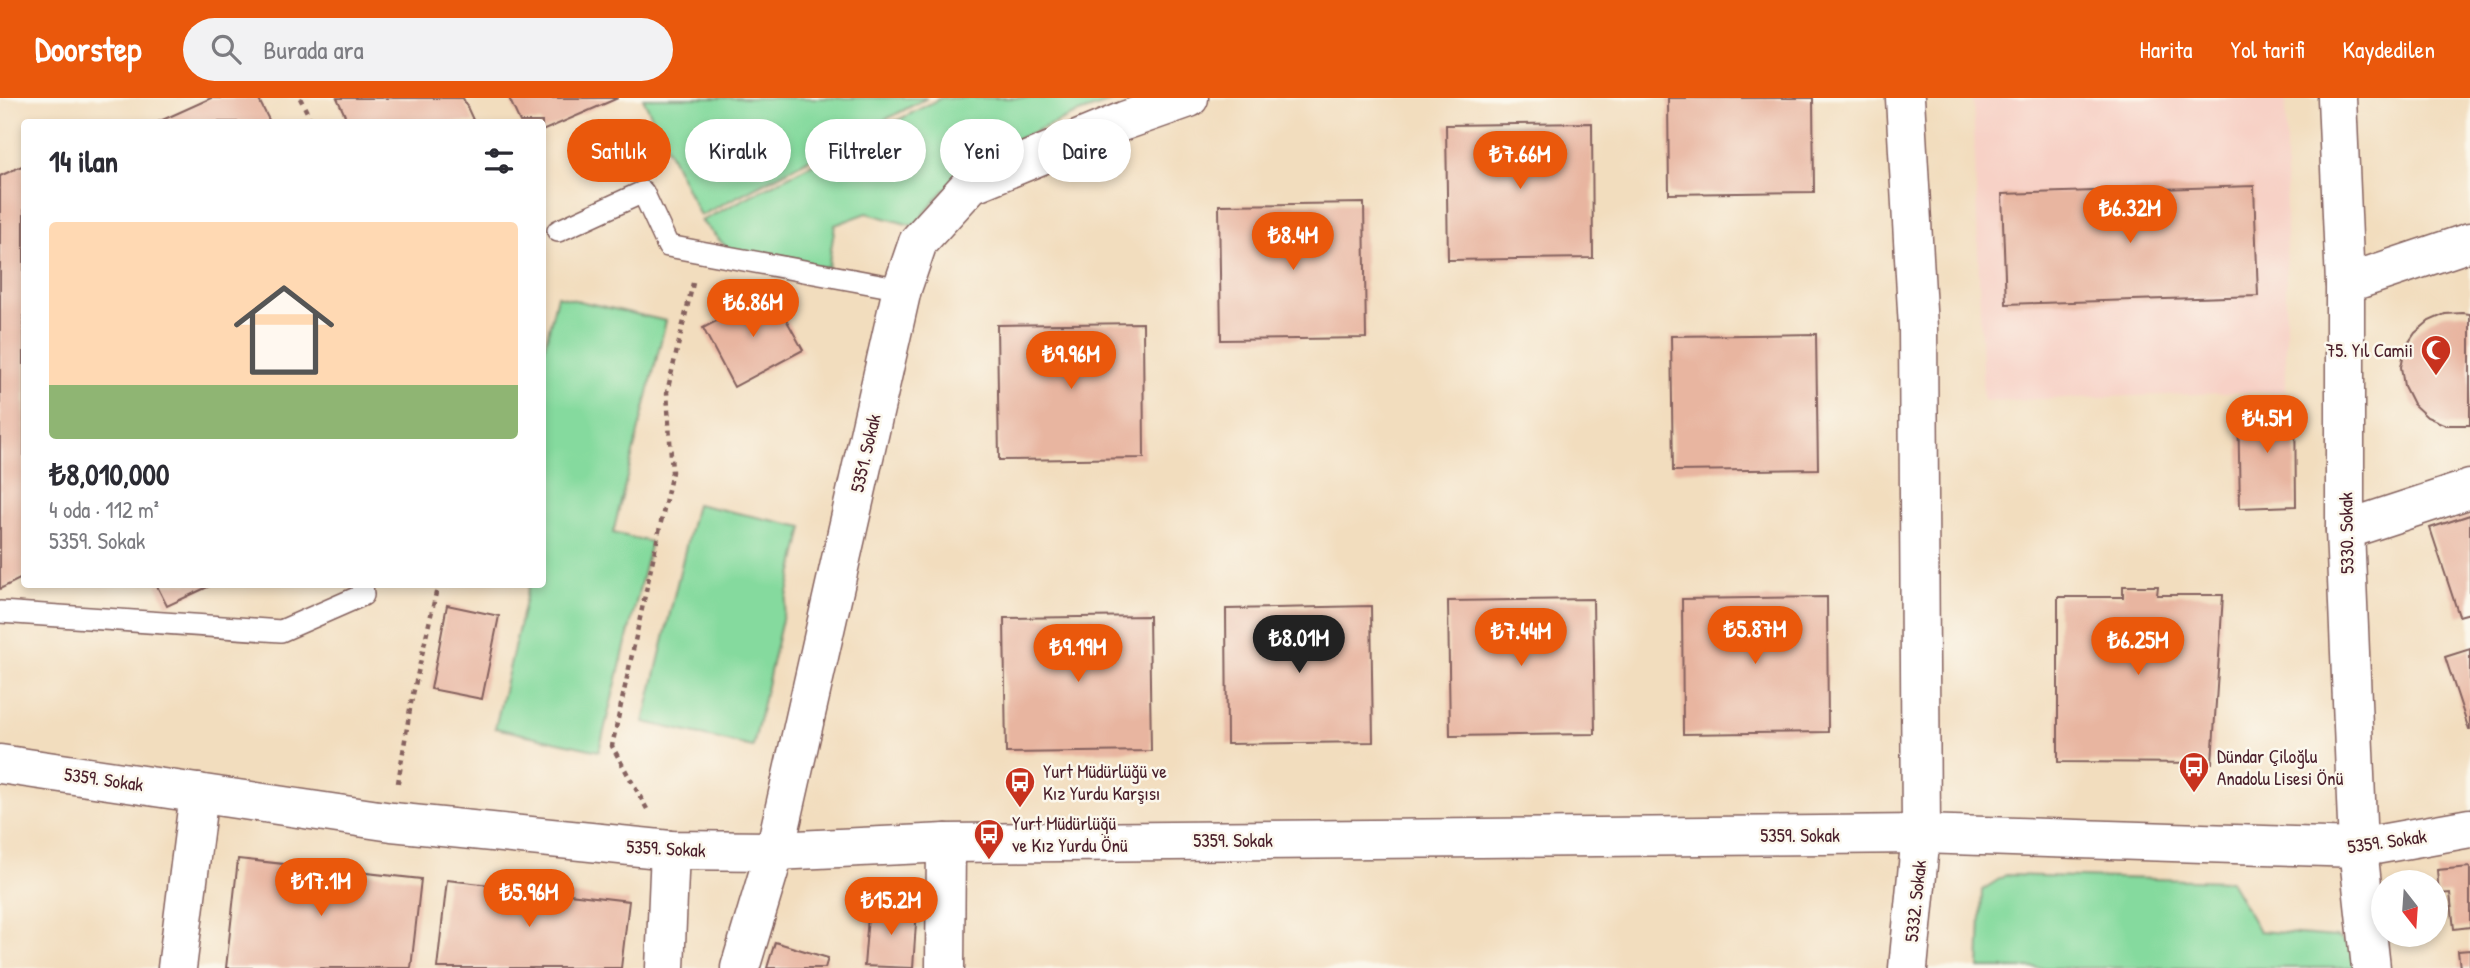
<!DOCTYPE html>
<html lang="tr">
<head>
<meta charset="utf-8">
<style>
	:root { --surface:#fff; --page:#f2f2f3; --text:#2b2b33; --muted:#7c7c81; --accent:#ea580c }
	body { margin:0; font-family:"Patrick Hand",sans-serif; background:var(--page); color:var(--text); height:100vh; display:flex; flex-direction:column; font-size:26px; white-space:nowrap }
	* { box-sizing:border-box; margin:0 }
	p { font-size:23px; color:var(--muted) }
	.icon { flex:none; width:38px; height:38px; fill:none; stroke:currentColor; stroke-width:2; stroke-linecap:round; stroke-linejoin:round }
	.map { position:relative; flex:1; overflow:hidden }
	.side { position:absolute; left:21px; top:21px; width:525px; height:469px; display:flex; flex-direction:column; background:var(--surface); border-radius:7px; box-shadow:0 4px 10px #0003 }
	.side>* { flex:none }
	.top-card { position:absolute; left:567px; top:21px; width:665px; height:63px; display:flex; gap:14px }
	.needle { width:46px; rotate:163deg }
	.buttons { position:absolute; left:2371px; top:772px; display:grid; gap:14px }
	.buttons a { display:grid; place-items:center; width:77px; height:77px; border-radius:50%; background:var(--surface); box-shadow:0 4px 10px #0003; font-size:35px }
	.price { position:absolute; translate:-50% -60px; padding:0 16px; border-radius:24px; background:var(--accent); color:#fff; font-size:23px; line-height:46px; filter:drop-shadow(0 2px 4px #0008) }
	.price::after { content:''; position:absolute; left:50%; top:42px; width:21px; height:16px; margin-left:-10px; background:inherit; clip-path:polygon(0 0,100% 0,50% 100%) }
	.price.on { background:#222; color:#fff }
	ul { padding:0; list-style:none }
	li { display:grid; align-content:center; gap:14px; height:371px; padding:0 28px }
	li span { display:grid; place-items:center; height:217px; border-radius:7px; color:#555 }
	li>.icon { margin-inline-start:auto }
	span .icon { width:126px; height:126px; fill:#fffc; stroke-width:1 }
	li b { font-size:30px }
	h2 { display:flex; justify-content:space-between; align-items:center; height:84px; padding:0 28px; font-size:30px }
	.tag { padding:0 24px; border-radius:32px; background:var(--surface); box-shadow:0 4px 10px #0003; font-size:24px; line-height:63px }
	.tag.on { background:var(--accent); color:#fff }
	header { display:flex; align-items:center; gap:42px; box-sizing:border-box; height:98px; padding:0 35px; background:var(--accent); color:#fff }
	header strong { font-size:33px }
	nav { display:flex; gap:38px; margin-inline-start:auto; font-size:24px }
	.search { width:490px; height:63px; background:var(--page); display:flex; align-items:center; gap:18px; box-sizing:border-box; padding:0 24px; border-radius:38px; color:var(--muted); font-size:26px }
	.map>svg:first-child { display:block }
</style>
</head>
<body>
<header>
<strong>Doorstep</strong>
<div class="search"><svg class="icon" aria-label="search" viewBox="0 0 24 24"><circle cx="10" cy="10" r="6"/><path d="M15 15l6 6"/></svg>Burada ara</div>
<nav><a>Harita</a><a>Yol tarifi</a><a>Kaydedilen</a></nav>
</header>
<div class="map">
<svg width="2470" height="870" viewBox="0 0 2470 870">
	<rect width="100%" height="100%" fill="#fbf7ec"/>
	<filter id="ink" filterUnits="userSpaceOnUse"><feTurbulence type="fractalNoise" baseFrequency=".0143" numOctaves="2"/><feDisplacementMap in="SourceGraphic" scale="14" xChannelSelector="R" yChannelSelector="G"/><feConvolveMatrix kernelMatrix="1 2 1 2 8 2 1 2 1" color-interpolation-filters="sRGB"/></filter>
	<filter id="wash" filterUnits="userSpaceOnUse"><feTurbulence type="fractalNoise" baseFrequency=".00686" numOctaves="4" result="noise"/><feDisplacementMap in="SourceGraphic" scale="28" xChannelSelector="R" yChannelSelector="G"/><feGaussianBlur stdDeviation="1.57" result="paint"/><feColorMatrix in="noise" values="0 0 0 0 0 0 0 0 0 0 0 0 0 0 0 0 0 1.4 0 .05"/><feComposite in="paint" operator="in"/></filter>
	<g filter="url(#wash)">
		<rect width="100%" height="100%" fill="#f2ddbe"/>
		<path fill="#f7d1c6" d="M1973,0H2286V293L1983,303Z"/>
		<g fill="#85da9e" stroke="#687c64" stroke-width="2">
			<path d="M643,0H927L700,118Z"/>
			<path d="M941,0H1122L1076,16L1001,48L945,91L914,128L867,115L835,127L828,170L732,155L701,123Z"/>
			<path d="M557,198L666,223L613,435L651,444L599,653L495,630L529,487L542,486L544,419L542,418L543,256Z"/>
			<path d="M696,406L803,429L753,649L644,624Z"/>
			<path d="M2006,777L2230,783L2259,833L2336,839L2361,854V870H1979L1982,792Z"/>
		</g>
		<g id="blocks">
			<g fill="#e8b5a0">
				<path d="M211,0H258L270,24H158Z"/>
				<path d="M337,0H463L474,24H348Z"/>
				<path d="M509,0H618L542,33V24H520Z"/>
				<path d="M1668,0H1813L1814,94L1669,96Z"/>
				<path d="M1592,25L1593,160L1448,162L1446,27Z"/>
				<path d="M24,67V479L0,491V78Z"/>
				<path d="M2254,88L2258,198L2006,206L2002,96Z"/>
				<path d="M1364,105L1366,240L1221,242L1219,107Z"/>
				<path d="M771,194L803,252L734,289L703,230Z"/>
				<path d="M2463,215L2470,216V327H2446L2427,319L2413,306L2404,288L2401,269L2405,250L2415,235L2429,223L2445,216Z"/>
				<path d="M1143,225L1144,360L999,362L997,227Z"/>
				<path d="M1816,236L1818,371L1673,373L1671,238Z"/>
				<path d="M2295,305L2296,408L2240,410L2238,307Z"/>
				<path d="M2470,417V515L2459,518L2430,430Z"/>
				<path d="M156,486H214L167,508Z"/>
				<path d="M2123,488H2158L2157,497H2223L2212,665L2058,664V499H2123Z"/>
				<path d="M1827,499L1828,634L1683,636L1682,501Z"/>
				<path d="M1593,501L1595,636L1450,638L1448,503Z"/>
				<path d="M447,507L499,518L482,601L431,591Z"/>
				<path d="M1371,508L1373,644L1227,646L1226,511Z"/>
				<path d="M1149,518L1151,653L1006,655L1004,520Z"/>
				<path d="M2470,551V632H2469L2445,559Z"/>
				<path d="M238,761L421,781L411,870H226Z"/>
				<path d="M2470,769V829L2454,831L2450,795L2439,796L2437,772Z"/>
				<path d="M447,782L629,803L621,870H437Z"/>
				<path d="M869,806L917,810L913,870L864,868Z"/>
				<path d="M775,844L828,860L825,870H767Z"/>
				<path d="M2470,852V870H2460L2458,853Z"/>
			</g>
		</g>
	</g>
	<g filter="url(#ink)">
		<use href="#blocks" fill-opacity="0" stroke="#85625e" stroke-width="2"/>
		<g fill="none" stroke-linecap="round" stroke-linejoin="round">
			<g stroke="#85625e" stroke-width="24">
				<g id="lane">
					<path d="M558,133L643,94L668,148L902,191"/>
					<path d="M0,514L281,533L363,497L362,486"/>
				</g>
			</g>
			<g stroke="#85625e" stroke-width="41">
				<g id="street">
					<path d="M1905,0L1918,230L1921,736L1908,870"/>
					<path d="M2337,0L2345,186V432L2358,750L2371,870"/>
					<path d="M2345,186L2470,144"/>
					<path d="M2345,432L2470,391"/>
					<path d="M665,870L670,752"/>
					<path d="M740,870L775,753L902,191L918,144L971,86L1124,23L1189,0"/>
					<path d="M945,870L946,745"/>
				</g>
			</g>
			<g stroke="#85625e" stroke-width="41">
				<g id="secondary">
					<path d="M0,666L392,724L670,752L775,753L946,745L1921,736L2358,750L2470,730"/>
					<path d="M177,870L199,695"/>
				</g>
			</g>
			<g stroke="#85625e" stroke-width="4.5" stroke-dasharray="5 5" stroke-linecap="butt">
				<path d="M300,0L312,24"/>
				<path d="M398,685L411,605L438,486"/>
				<path d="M647,711L612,648L672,374L667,294L693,185"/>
			</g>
			<use href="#lane" stroke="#fff" stroke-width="21"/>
			<use href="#street" stroke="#fff" stroke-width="38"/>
			<use href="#secondary" stroke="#fff" stroke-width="38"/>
		</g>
	</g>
	<defs>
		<g id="mosque-pin" transform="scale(1.575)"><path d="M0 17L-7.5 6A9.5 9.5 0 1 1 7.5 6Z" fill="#c8321e" stroke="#fbf7ec"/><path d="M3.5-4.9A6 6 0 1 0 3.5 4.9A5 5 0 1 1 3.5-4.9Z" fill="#fff"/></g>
		<g id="bus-pin" transform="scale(1.575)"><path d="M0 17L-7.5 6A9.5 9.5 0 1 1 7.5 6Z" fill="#c8321e" stroke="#fbf7ec"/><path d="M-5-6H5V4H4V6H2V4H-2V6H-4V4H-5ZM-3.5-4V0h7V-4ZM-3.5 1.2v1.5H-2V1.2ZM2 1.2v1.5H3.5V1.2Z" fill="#fff"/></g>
	</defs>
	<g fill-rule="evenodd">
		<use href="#mosque-pin" x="2436" y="252"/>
		<use href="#bus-pin" x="2194" y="669"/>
		<use href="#bus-pin" x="1020" y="684"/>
		<use href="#bus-pin" x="989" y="736"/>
	</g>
	<g text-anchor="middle" stroke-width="5" stroke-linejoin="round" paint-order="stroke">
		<g font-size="19" fill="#4a1f2b" stroke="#fbf7ec" text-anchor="start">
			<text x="2413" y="259" text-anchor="end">75. Yıl Camii</text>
			<text x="2217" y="665">Dündar Çiloğlu<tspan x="2217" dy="22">Anadolu Lisesi Önü</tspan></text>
			<text x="1043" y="680">Yurt Müdürlüğü ve<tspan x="1043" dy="22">Kız Yurdu Karşısı</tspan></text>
			<text x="1012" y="732">Yurt Müdürlüğü<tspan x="1012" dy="22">ve Kız Yurdu Önü</tspan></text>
		</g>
		<g font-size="19" fill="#4a1f2b" stroke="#fbf7ec">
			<text transform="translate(865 355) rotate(-77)" y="7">5351. Sokak</text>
			<text transform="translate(2346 435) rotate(-91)" y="7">5330. Sokak</text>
			<text transform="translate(104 681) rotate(8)" y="7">5359. Sokak</text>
			<text x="1800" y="744">5359. Sokak</text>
			<text x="1233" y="749">5359. Sokak</text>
			<text transform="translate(2387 743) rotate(-8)" y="7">5359. Sokak</text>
			<text transform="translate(666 750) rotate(3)" y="7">5359. Sokak</text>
			<text transform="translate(1915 803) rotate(-84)" y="7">5332. Sokak</text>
		</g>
	</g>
</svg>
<div class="buttons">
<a><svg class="needle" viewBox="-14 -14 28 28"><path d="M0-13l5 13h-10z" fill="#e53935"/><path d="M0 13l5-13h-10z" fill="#7c7c81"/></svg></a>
</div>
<b class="price" style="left:1520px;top:93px">₺7.66M</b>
<b class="price" style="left:2130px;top:147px">₺6.32M</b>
<b class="price" style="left:1293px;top:174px">₺8.4M</b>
<b class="price" style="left:753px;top:241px">₺6.86M</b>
<b class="price" style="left:1071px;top:293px">₺9.96M</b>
<b class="price" style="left:2267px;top:357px">₺4.5M</b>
<b class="price" style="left:1755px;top:568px">₺5.87M</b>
<b class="price" style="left:1521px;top:570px">₺7.44M</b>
<b class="price on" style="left:1299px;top:577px">₺8.01M</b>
<b class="price" style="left:2138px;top:579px">₺6.25M</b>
<b class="price" style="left:1078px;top:586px">₺9.19M</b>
<b class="price" style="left:321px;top:820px">₺17.1M</b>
<b class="price" style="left:529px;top:831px">₺5.96M</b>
<b class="price" style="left:891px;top:839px">₺15.2M</b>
<div class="top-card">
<a class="tag on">Satılık</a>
<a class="tag">Kiralık</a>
<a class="tag">Filtreler</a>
<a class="tag">Yeni</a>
<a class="tag">Daire</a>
</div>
<section class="side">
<h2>14 ilan<svg class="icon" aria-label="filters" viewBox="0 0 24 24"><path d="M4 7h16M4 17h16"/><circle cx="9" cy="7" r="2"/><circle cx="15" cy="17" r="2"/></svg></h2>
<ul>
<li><span style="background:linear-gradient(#ffd9b3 75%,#8fb573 0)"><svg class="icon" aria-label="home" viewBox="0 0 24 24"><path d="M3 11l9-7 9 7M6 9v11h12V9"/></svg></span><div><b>₺8,010,000</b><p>4 oda · 112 m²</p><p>5359. Sokak</p></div></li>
</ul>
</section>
</div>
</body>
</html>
